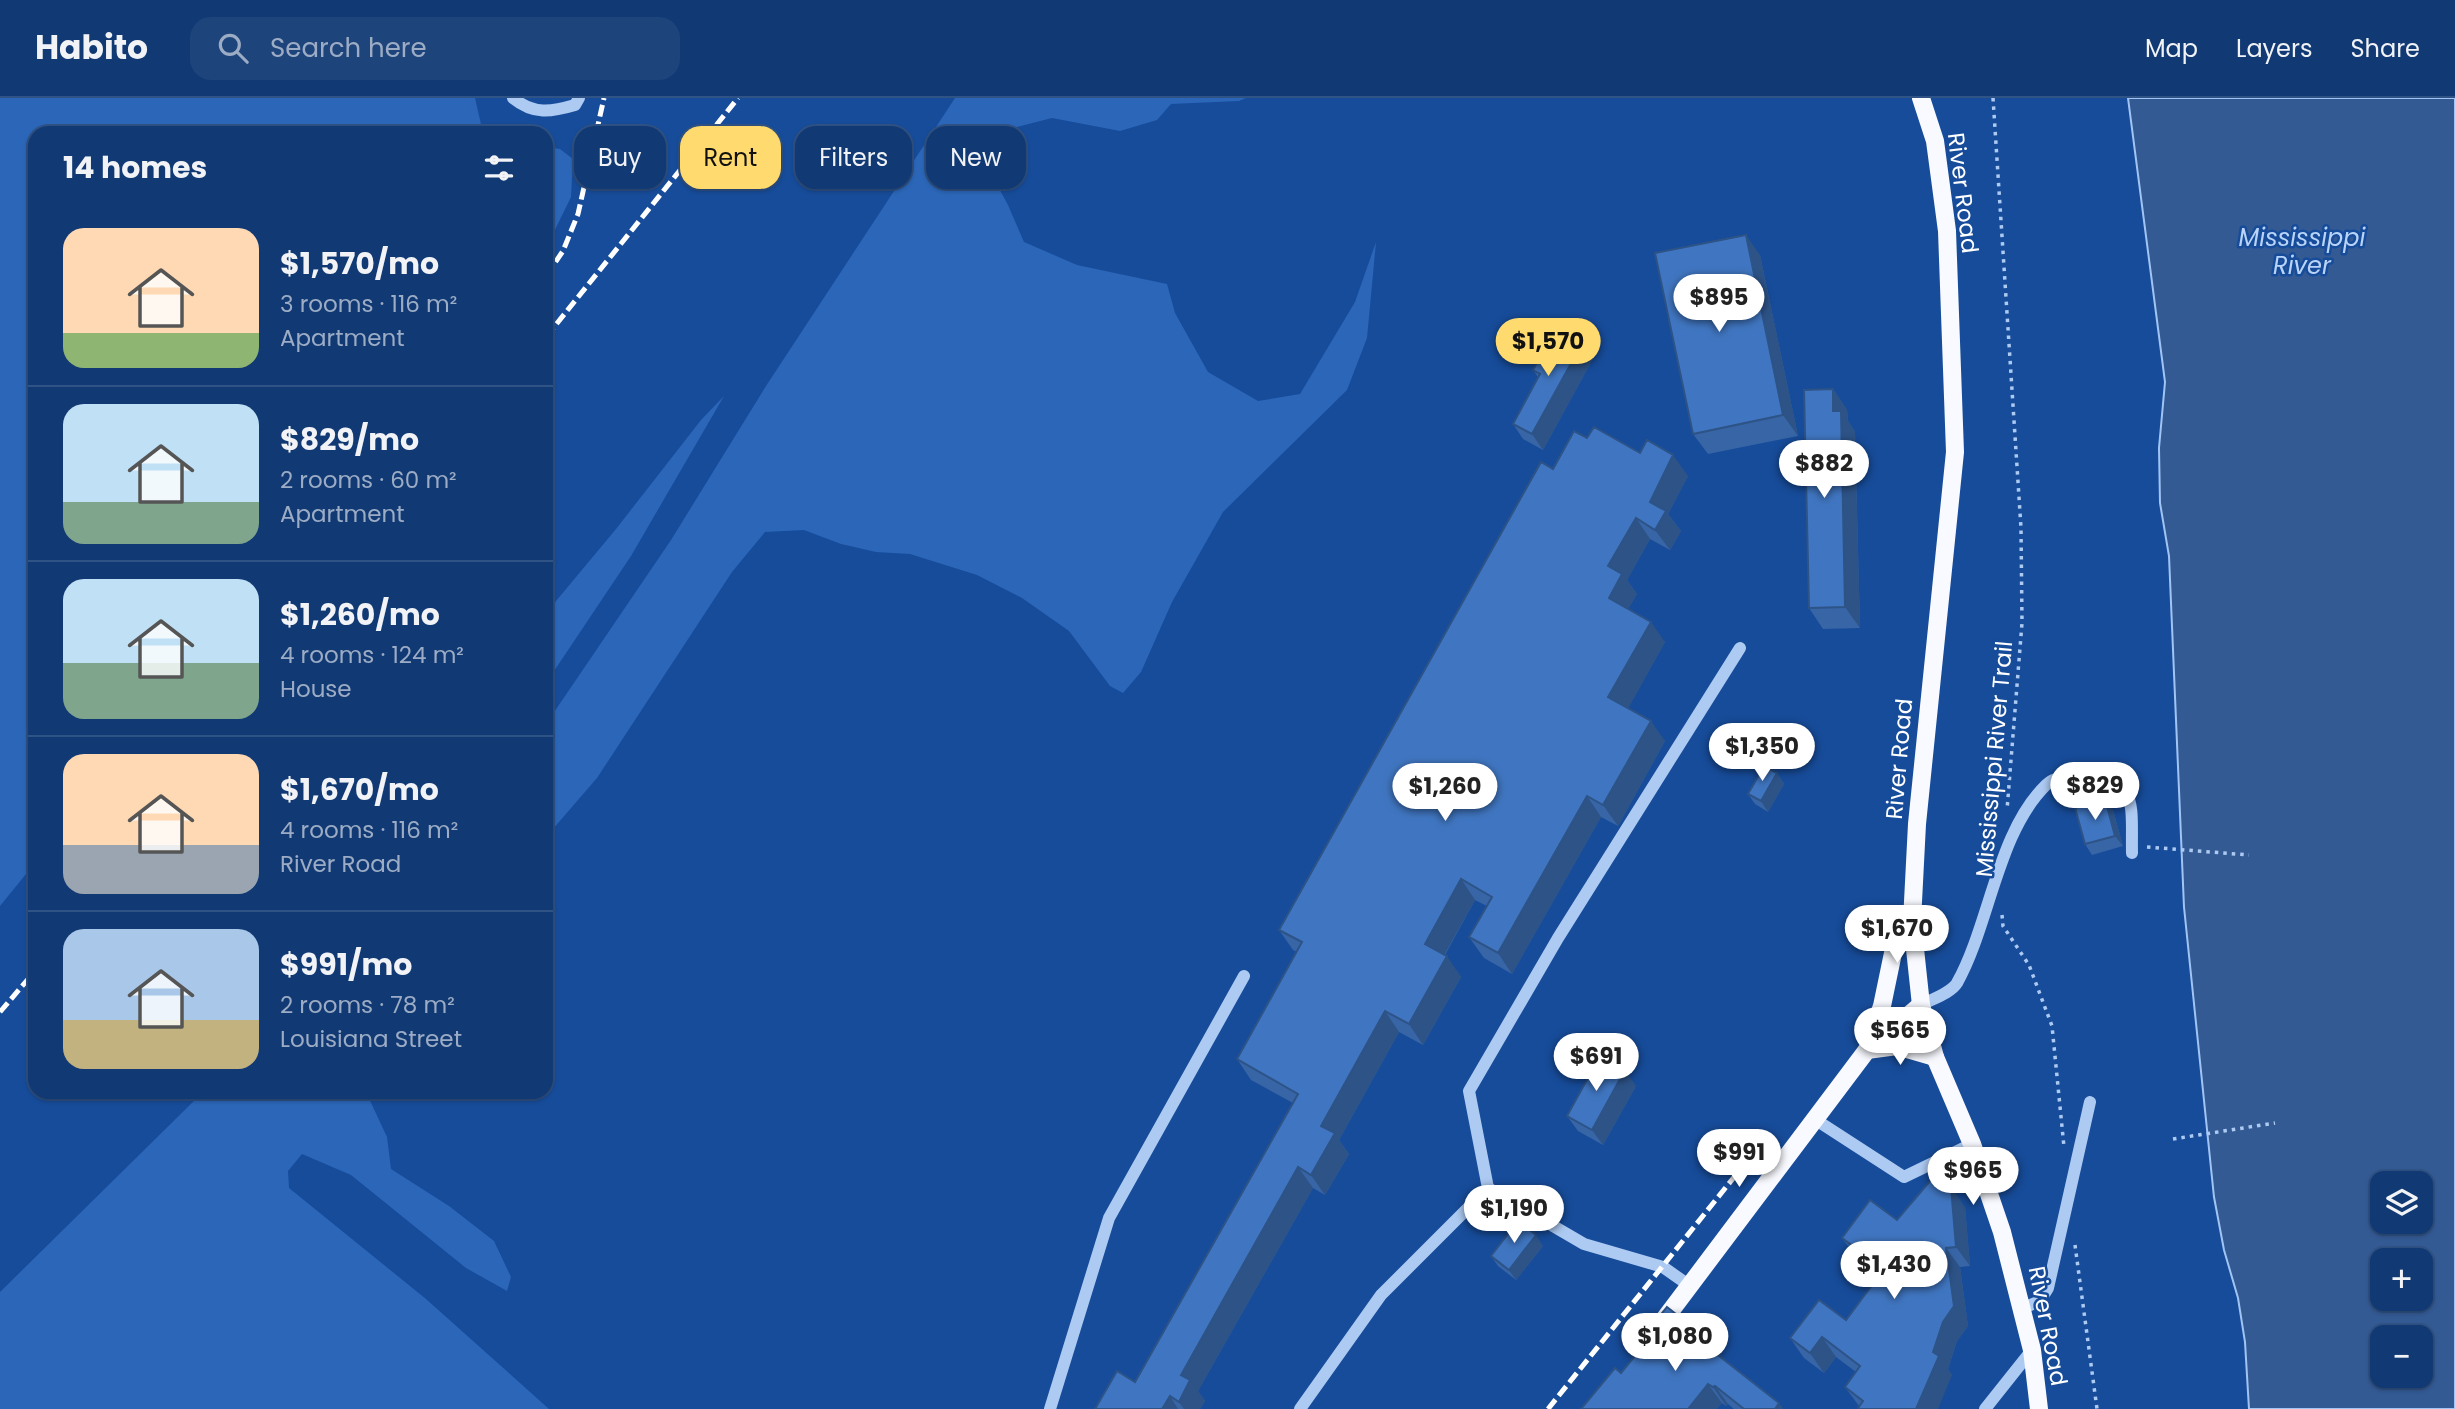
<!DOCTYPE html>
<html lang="en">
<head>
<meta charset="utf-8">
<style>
	:root { --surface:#113974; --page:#1e447c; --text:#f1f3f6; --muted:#9cacc5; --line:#305386; --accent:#ffda6e }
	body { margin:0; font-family:Poppins,sans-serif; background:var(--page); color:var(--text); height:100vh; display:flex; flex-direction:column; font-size:26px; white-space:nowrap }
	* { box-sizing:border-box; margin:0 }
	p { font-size:23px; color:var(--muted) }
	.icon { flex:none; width:38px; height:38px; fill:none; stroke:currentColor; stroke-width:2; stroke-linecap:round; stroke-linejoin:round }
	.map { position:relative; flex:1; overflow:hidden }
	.panel { position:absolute; left:28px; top:28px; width:525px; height:973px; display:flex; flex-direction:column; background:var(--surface); border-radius:21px; box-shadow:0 2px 5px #0004,0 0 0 2px var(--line) }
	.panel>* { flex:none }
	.guide { position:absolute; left:574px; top:28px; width:665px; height:63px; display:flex; gap:14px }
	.tools { position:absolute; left:2370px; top:1073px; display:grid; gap:14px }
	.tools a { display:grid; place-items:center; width:63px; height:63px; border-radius:14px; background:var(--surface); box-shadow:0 2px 5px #0004,0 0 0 2px var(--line); font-size:35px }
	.price { position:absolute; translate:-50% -60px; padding:0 16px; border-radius:24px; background:#fff; color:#222; font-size:23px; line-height:46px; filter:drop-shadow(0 2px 4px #0008) }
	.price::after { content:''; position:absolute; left:50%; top:42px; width:21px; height:16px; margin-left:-10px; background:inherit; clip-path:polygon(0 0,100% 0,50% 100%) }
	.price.selected { background:var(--accent); color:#111 }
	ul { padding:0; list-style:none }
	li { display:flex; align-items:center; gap:21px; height:175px; padding:0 35px }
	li+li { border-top:2px solid var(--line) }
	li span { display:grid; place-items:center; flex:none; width:196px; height:140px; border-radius:21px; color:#555 }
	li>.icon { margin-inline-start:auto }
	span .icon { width:84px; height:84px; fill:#fffc; stroke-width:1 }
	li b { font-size:30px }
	h2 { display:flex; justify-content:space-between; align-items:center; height:84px; padding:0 35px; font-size:30px }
	.pill { padding:0 24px; border-radius:21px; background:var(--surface); box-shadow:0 2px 5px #0004,0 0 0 2px var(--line); font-size:24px; line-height:63px }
	.pill.selected { background:var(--accent); color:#111 }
	header { display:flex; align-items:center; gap:42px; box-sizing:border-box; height:98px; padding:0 35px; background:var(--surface); border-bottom:2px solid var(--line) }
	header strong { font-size:33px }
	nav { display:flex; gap:38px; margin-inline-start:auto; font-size:24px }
	.search { width:490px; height:63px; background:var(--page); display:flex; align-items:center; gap:18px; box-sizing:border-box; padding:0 24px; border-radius:21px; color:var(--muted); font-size:26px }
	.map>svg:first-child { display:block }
</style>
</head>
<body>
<header>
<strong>Habito</strong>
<div class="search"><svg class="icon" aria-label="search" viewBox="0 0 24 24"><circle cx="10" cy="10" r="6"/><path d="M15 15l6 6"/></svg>Search here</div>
<nav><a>Map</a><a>Layers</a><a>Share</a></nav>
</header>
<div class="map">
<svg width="2455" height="1311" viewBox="0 0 2455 1311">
	<rect width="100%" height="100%" fill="#174c9a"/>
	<g fill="#2b66b8">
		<path d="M0,0H475L483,35H35V765L0,808Z"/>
		<path d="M955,0H1246L1239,3L1171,6L1157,22L1120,33L1052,20L1009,31L989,72L1008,107L1024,144L1077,167L1167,186L1175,215L1208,274L1258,303L1300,296L1355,204L1376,144L1367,240L1347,292L1223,414L1172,504L1141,574L1123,595L1110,588L1069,533L1022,500L977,477L910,456L876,454L841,446L804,432L765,434L732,474L597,680L546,739V626L671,442L766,288Z"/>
		<path d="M546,49L560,51L573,61L571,99L546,150Z"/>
		<path d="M724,298L631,458L546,585V515L616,431L701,322Z"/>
		<path d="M203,994H366L387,1039L391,1071L449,1108L494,1143L511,1179L507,1193L466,1170L351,1077L302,1056L288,1073L289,1090L426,1201L549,1311H0V1194Z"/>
	</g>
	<path fill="#345a94" stroke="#a0c4f4" stroke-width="2" fill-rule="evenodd" d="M2128,0H2455V1311H2249L2245,1244L2238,1200L2224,1152L2214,1099L2184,809L2169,458L2160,405L2159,350L2165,284ZM2382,1085H2420V1124H2382ZM2382,1162H2420V1200H2382ZM2382,1239H2420V1278H2382Z"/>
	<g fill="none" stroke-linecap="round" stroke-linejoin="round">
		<g stroke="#adcaf2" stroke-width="3.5" stroke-dasharray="3.5 5" stroke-linecap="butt">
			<path d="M1993,0L2021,430L2022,525L2007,712"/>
			<path d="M2147,749L2249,757"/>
			<path d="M2002,817L2003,828L2029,867L2052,928L2064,1049"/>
			<path d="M2173,1041L2275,1025"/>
			<path d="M2075,1147L2097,1311"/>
		</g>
		<g stroke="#adcaf2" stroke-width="12">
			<path d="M513,0C534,17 551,14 575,7L579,0"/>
			<path d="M1921,907C1932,901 1951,895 1957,885C1990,826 1997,735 2046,687C2055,678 2069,678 2081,678C2140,679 2131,708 2132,755"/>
			<path d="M1816,1022L1904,1079L1972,1046"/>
			<path d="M1488,1090L1469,993L1558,840L1740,550"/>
			<path d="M2023,1210L2040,1203L2048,1190L2090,1004"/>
			<path d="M1050,1311L1109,1120L1244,878"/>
			<path d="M1300,1311L1381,1197L1488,1090L1584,1146L1663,1169L1690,1188"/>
			<path d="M1985,1311L2032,1252"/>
		</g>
		<g stroke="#f8faff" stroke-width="18">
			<path d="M1921,0L1935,43L1947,133L1955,354L1917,726L1912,823L1921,907L1935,959L1972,1046L2002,1134L2032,1252L2039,1311"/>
			<path d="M1912,823L1893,855L1882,908L1867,952L1897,948L1935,959"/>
			<path d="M1657,1231L1867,952L1921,907"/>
		</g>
		<g stroke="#fff" stroke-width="5" stroke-dasharray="12 5" stroke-linecap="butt">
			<path d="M546,178L563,153L578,116L604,0"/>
			<path d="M546,239L738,0"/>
			<path d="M0,914L35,873"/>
			<path d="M1548,1311L1751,1058"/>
		</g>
	</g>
	<g fill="#3765a6">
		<path d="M1760,157L1798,338L1708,356L1693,336Z"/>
		<path d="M1595,257L1543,352L1523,341L1513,326L1538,279L1533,272Z"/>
		<path d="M1833,291L1847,312L1848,323L1855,334L1860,530L1823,531L1809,510Z"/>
		<path d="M1587,340L1640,355L1688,378L1668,416L1681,433L1670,452L1650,441L1627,482L1637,496L1628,511L1665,544L1628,610L1665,643L1618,728L1601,719L1512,876L1484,860L1469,839L1487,808L1475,802L1445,857L1461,879L1423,947L1399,934L1339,1042L1349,1056L1325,1097L1313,1090L1198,1293L1205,1303L1200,1311H1095L1135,1284L1293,1005L1251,982L1237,961L1297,854L1293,852L1279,832L1553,371Z"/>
		<path d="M1777,675L1784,686L1768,714L1755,706L1748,696Z"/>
		<path d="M2113,712L2123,748L2092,757L2085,746Z"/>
		<path d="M1636,988L1603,1047L1578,1033L1567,1018Z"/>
		<path d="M1965,1109L1970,1168L1960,1169L1968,1228L1957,1243L1948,1271L1952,1277L1859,1308L1845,1289L1856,1274L1836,1259L1824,1275L1804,1260L1790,1240L1846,1222L1880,1177L1856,1159L1842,1140L1897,1122Z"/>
		<path d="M1543,1148L1516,1182L1498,1168L1491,1158Z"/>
		<path d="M1635,1249L1724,1262L1779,1305L1783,1311H1734L1728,1306L1726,1308L1722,1305L1716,1311H1581L1621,1275L1638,1254Z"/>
	</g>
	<g fill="#2d5387">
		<path d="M1746,137L1760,157L1798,338L1783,317Z"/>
		<path d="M1584,242L1595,257L1543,352L1532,336Z"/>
		<path d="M1833,291L1847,312L1848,323L1855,334L1860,530L1845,509L1833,313Z"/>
		<path d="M1673,357L1688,378L1668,416L1681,433L1670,452L1655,432L1650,404Z"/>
		<path d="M1636,420L1650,441L1627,482L1637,496L1623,520L1609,500L1608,468Z"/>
		<path d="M1651,524L1665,544L1623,620L1608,599Z"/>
		<path d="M1651,623L1665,643L1618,728L1603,707Z"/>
		<path d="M1777,675L1784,686L1768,714L1761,703Z"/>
		<path d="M1587,698L1601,719L1512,876L1498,855Z"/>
		<path d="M2105,701L2113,712L2123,748L2115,738Z"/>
		<path d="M1461,781L1475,802L1439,866L1425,846Z"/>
		<path d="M1447,858L1461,879L1423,947L1409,926Z"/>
		<path d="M1385,913L1399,934L1339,1042L1349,1056L1325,1097L1311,1077L1321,1028Z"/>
		<path d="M1625,972L1636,988L1603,1047L1592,1032Z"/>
		<path d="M1298,1069L1313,1090L1198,1293L1205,1303L1200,1311H1184L1179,1304L1181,1277Z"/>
		<path d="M1951,1089L1965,1109L1970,1168L1956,1149Z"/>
		<path d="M1536,1137L1543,1148L1516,1182L1509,1172Z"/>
		<path d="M1946,1150L1960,1169L1968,1228L1957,1243L1948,1271L1952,1277L1938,1311H1916L1933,1254Z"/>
		<path d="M1822,1239L1836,1259L1824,1275L1810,1255Z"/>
		<path d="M1713,1245L1726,1264L1709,1250Z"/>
		<path d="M1708,1286L1722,1305L1716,1311H1688Z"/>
		<path d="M1715,1288L1728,1306L1726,1308L1713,1289Z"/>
		<path d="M1170,1298L1178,1311H1162Z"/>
		<path d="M1779,1305L1783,1311H1775Z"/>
	</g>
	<g fill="#4076c1" stroke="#2d5387" stroke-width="2">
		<path d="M1746,137L1783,317L1693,336L1655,155Z"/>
		<path d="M1565,231L1584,242L1532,336L1513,326L1540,276L1533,272L1554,235L1561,239Z"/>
		<path d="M1833,291V313H1841L1845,509L1809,510L1804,292Z"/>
		<path d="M1594,329L1640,355L1647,342L1673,357L1650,404L1666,413L1655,432L1636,420L1608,468L1622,476L1609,500L1651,524L1608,599L1651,623L1603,707L1587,698L1498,855L1469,839L1492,799L1461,781L1425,846L1447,858L1409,926L1385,913L1321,1028L1335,1035L1311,1077L1298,1069L1181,1277L1190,1282L1179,1304L1170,1298L1162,1311H1095L1117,1273L1135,1284L1298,996L1237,961L1302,844L1279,832L1541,364L1553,371L1574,333L1587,340Z"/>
		<path d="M1764,668L1777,675L1761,703L1748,696Z"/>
		<path d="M2105,701L2115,738L2085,746L2075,710Z"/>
		<path d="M1600,958L1625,972L1592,1032L1567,1018Z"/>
		<path d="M1936,1076L1951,1089L1956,1149L1946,1150L1954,1208L1943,1224L1933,1254L1939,1258L1916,1311H1860L1858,1310L1863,1303L1845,1289L1860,1268L1822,1239L1810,1255L1790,1240L1819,1202L1846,1222L1884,1171L1842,1140L1870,1102L1897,1122Z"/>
		<path d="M1518,1123L1536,1137L1509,1172L1491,1158Z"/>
		<path d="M1667,1209L1713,1245L1709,1250L1779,1305L1775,1311H1744L1715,1288L1713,1289L1708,1286L1688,1311H1581L1615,1270L1621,1275L1639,1253L1635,1249Z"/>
	</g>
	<g text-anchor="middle" stroke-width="5" stroke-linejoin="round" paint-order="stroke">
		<g font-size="23" fill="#fff" stroke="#174c9a">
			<text transform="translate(1963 95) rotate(83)" y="8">River Road</text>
			<text transform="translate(1899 661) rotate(-85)" y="8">River Road</text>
			<text transform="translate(1994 661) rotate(-85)" y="8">Mississippi River Trail</text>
			<text transform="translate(2048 1228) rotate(79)" y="8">River Road</text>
		</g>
		<g font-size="24" font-style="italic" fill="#b9d4f8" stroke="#174c9a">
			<text x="2302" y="148">Mississippi<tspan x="2302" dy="28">River</tspan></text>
		</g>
	</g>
</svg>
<div class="tools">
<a><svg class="icon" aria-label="layers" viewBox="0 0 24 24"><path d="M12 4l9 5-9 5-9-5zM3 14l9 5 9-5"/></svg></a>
<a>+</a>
<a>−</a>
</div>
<b class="price" style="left:1719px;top:236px">$895</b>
<b class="price selected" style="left:1548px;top:280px">$1,570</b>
<b class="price" style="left:1824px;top:402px">$882</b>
<b class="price" style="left:1762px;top:685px">$1,350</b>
<b class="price" style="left:2095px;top:724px">$829</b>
<b class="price" style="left:1445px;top:725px">$1,260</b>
<b class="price" style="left:1897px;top:867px">$1,670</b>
<b class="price" style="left:1900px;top:969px">$565</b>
<b class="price" style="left:1596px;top:995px">$691</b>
<b class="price" style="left:1739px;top:1091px">$991</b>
<b class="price" style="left:1973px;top:1109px">$965</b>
<b class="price" style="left:1514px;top:1147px">$1,190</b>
<b class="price" style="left:1894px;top:1203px">$1,430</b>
<b class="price" style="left:1675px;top:1275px">$1,080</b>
<div class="guide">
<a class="pill">Buy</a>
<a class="pill selected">Rent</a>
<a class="pill">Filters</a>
<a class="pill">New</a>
</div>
<section class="panel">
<h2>14 homes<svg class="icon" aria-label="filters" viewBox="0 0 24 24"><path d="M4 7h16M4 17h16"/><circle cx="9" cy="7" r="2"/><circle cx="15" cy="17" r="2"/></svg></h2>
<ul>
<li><span style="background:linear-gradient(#ffd9b3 75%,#8fb573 0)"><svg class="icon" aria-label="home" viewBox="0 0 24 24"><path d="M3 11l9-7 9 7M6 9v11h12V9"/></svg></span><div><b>$1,570/mo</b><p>3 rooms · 116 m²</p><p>Apartment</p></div></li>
<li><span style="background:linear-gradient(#bfe0f5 70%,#7fa58c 0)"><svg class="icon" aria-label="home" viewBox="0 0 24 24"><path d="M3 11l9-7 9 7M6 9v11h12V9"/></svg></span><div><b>$829/mo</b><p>2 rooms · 60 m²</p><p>Apartment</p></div></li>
<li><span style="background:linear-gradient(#bfe0f5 60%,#7fa58c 0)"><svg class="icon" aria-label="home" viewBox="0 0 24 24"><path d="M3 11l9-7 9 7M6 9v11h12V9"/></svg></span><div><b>$1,260/mo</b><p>4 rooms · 124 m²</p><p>House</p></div></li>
<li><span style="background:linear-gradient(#ffd9b3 65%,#9aa5b1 0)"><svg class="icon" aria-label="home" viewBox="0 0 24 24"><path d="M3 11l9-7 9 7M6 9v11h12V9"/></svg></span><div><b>$1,670/mo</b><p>4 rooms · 116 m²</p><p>River Road</p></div></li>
<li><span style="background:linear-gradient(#a9c7e8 65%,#c2b280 0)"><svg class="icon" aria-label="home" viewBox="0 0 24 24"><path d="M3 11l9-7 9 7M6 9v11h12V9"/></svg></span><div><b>$991/mo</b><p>2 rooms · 78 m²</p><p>Louisiana Street</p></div></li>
</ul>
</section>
</div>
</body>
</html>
